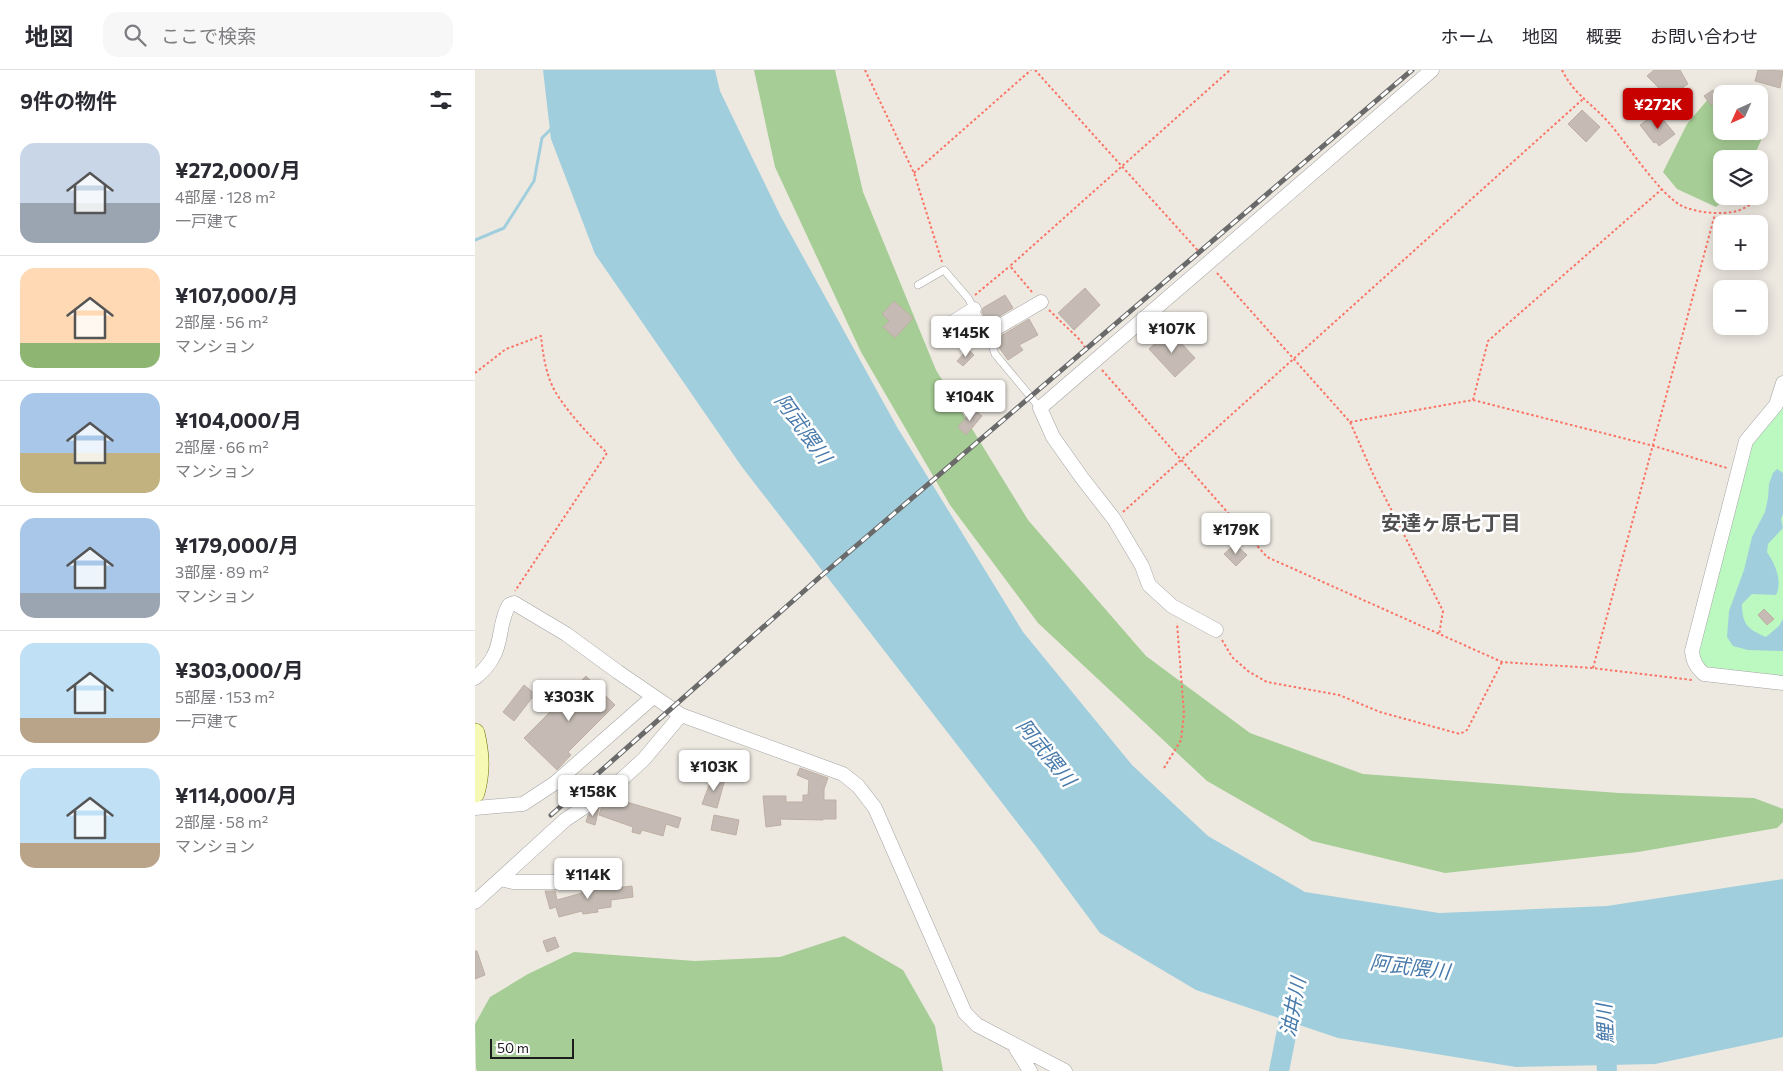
<!DOCTYPE html>
<html lang="ja">
<meta charset="utf-8">
<style>
:root{--surface:#fff;--page:#f7f7f7;--text:#2b2b33;--muted:#7c7c81;--line:#e1e1e2;--accent:#c70000}
body{margin:0;font-family:Commissioner,"Noto Sans JP",sans-serif;background:var(--page);color:var(--text);height:100vh;display:flex;flex-direction:column;font-size:19px;white-space:nowrap}
*{box-sizing:border-box;margin:0}
p{font-size:16px;color:var(--muted)}
.icon{flex:none;width:28px;height:28px;fill:none;stroke:currentColor;stroke-width:2;stroke-linecap:round;stroke-linejoin:round}
.map{position:relative;flex:1;overflow:hidden}
.panel{display:flex;flex-direction:column;background:var(--surface);width:475px}
.panel>*{flex:none}
.needle{width:32px;rotate:225deg}
.controls{position:absolute;left:1238px;top:15px;display:grid;gap:10px}
.controls a{display:grid;place-items:center;width:55px;height:55px;border-radius:10px;background:var(--surface);box-shadow:0 2px 12px #0003;font-size:25px}
.scale{position:absolute;left:15px;bottom:12px;width:84px;box-sizing:border-box;padding-left:5px;border:2px solid #1c1c1c;border-top:0;font-size:14px;line-height:18px;white-space:nowrap;color:#1c1c1c;-webkit-text-stroke:4px #fff;paint-order:stroke}
.price{position:absolute;translate:-50% -42px;padding:0 11px;border-radius:5px;background:#fff;color:#222;font-size:16px;line-height:32px;filter:drop-shadow(0 1px 2px #0008)}
.price::after{content:'';position:absolute;left:50%;top:30px;width:15px;height:11px;margin-left:-8px;background:inherit;clip-path:polygon(0 0,100% 0,50% 100%)}
.price.on{background:var(--accent);color:#fff}
ul{padding:0;list-style:none}
li{display:flex;align-items:center;gap:15px;height:125px;padding:0 20px}
li+li{border-top:1px solid var(--line)}
li span{display:grid;place-items:center;flex:none;width:140px;height:100px;border-radius:15px;color:#555}
li>.icon{margin-inline-start:auto}
span .icon{width:60px;height:60px;fill:#fffc;stroke-width:1}
li b{font-size:21px}
h2{display:flex;justify-content:space-between;align-items:center;height:60px;padding:0 20px;font-size:21px}
header{display:flex;align-items:center;gap:30px;box-sizing:border-box;height:70px;padding:0 25px;background:var(--surface);border-bottom:1px solid var(--line)}
header strong{font-size:24px}
nav{display:flex;gap:28px;margin-inline-start:auto;font-size:18px}
.search{width:350px;height:45px;background:var(--page);display:flex;align-items:center;gap:12px;box-sizing:border-box;padding:0 18px;border-radius:15px;color:var(--muted);font-size:19px}
main{display:flex;flex:1;min-height:0}
.map>svg:first-child{display:block}
</style>
<header>
<strong>地図</strong>
<div class="search"><svg class="icon" aria-label="search" viewBox="0 0 24 24"><circle cx="10" cy="10" r="6"/><path d="M15 15l6 6"/></svg>ここで検索</div>
<nav><a>ホーム</a><a>地図</a><a>概要</a><a>お問い合わせ</a></nav>
</header>
<main>
<section class="panel">
<h2>9件の物件<svg class="icon" aria-label="filters" viewBox="0 0 24 24"><path d="M4 7h16M4 17h16"/><circle cx="9" cy="7" r="2"/><circle cx="15" cy="17" r="2"/></svg></h2>
<ul>
<li><span style="background:linear-gradient(#c9d6e8 60%,#9aa5b1 0)"><svg class="icon" aria-label="home" viewBox="0 0 24 24"><path d="M3 11l9-7 9 7M6 9v11h12V9"/></svg></span><div><b>¥272,000/月</b><p>4部屋 · 128 m²</p><p>一戸建て</p></div></li>
<li><span style="background:linear-gradient(#ffd9b3 75%,#8fb573 0)"><svg class="icon" aria-label="home" viewBox="0 0 24 24"><path d="M3 11l9-7 9 7M6 9v11h12V9"/></svg></span><div><b>¥107,000/月</b><p>2部屋 · 56 m²</p><p>マンション</p></div></li>
<li><span style="background:linear-gradient(#a9c7e8 60%,#c2b280 0)"><svg class="icon" aria-label="home" viewBox="0 0 24 24"><path d="M3 11l9-7 9 7M6 9v11h12V9"/></svg></span><div><b>¥104,000/月</b><p>2部屋 · 66 m²</p><p>マンション</p></div></li>
<li><span style="background:linear-gradient(#a9c7e8 75%,#9aa5b1 0)"><svg class="icon" aria-label="home" viewBox="0 0 24 24"><path d="M3 11l9-7 9 7M6 9v11h12V9"/></svg></span><div><b>¥179,000/月</b><p>3部屋 · 89 m²</p><p>マンション</p></div></li>
<li><span style="background:linear-gradient(#bfe0f5 75%,#b9a48a 0)"><svg class="icon" aria-label="home" viewBox="0 0 24 24"><path d="M3 11l9-7 9 7M6 9v11h12V9"/></svg></span><div><b>¥303,000/月</b><p>5部屋 · 153 m²</p><p>一戸建て</p></div></li>
<li><span style="background:linear-gradient(#bfe0f5 75%,#b9a48a 0)"><svg class="icon" aria-label="home" viewBox="0 0 24 24"><path d="M3 11l9-7 9 7M6 9v11h12V9"/></svg></span><div><b>¥114,000/月</b><p>2部屋 · 58 m²</p><p>マンション</p></div></li>
</ul>
</section>
<div class="map">
<svg width="1308" height="1001" viewBox="0 0 1308 1001">
<rect width="100%" height="100%" fill="#ede9e1"/>
<path fill="#a6cd95" d="M279,0H360L388,122L461,300L553,450L671,586L775,663L888,704L1144,723L1279,728L1308,739V752L1302,758L1163,782L970,803L837,771L732,711L563,553L475,435L386,282L300,97Z
M1240,21L1246,24V61H1284V54L1290,61L1278,89H1246V126H1254L1241,137L1202,119L1188,102L1212,54Z
M369,866L428,900L460,956L468,1001H2L1,998L0,954L15,927L53,904L99,882L220,891L305,887Z"/>
<path fill="#bcf9c1" d="M1308,328V609L1234,601L1222,585L1274,376Z"/>
<path fill="#a0cedc" d="M68,0H240L245,21L305,145L422,357L548,562L657,695L733,766L830,822L964,843L1132,836L1308,809V967L1180,994L1041,997L863,968L721,920L625,863L562,778L267,397L120,184L76,69Z
M1302,399L1308,403V444L1306,449L1308,458L1293,474L1292,482C1300,494 1308,511 1301,525L1277,524L1267,534C1267,555 1273,559 1291,567L1304,556L1308,549V581L1273,580L1258,576L1252,567L1254,541L1269,500L1277,467L1290,442L1293,428L1294,414L1298,403Z"/>
<g fill="none" stroke-linecap="round" stroke-linejoin="round">
<path stroke="#a0cedc" stroke-width="3" d="M0,170L29,158L59,111L67,68L77,58"/>
<path stroke="#a0cedc" stroke-width="20" d="M1130,968L1132,1001
M804,1001L819,925"/>
</g>
<path fill="#c5bbb4" stroke="#bfafa3" d="M1179,0H1205L1213,14L1208,17L1213,24L1192,37L1182,21L1185,19L1172,6Z
M1283,0L1308,1L1305,18L1280,11Z
M1238,20L1245,28L1236,35L1229,26Z
M1107,40L1125,57L1111,72L1093,54Z
M1176,47L1180,51L1186,47L1200,64L1184,76L1181,72L1179,73L1165,55Z
M610,218L625,235L599,260L583,243Z
M530,225L538,238L513,253L507,242L508,238Z
M419,231L438,248L420,268L408,257L414,251L407,244Z
M499,249L502,255L490,265L485,258Z
M554,249L563,265L544,275L548,280L533,290L523,276L521,269Z
M694,260L720,288L700,307L674,279Z
M493,279L499,285L488,296L482,291Z
M498,339L507,346L491,365L483,357Z
M760,474L772,485L761,496L749,484Z
M1289,539L1299,549L1292,555L1283,545Z
M111,606L140,635L93,682L96,685L82,700L49,668Z
M49,615L60,624L39,651L28,642Z
M325,698L353,708L349,719V730H361V749H348V750L305,749L306,755L291,757L288,726H311V732H328V725H333L334,710L322,705Z
M238,705L250,709L242,738L227,734Z
M138,728L206,748L203,758L191,754L188,766L167,760L165,764L157,762L158,757L124,745L127,736Z
M124,738L120,755L111,752L113,745Z
M239,745L264,750L261,765L236,760Z
M157,816L158,827L136,830V837L122,839L123,842L108,844L107,841L84,847L81,837L75,839L70,821H80L82,830L107,823V821L140,817V818Z
M80,867L84,877L72,882L68,871Z
M0,881H2L10,905L0,909Z"/>
<g fill="none" stroke-linecap="round" stroke-linejoin="round">
<defs>
<path id="lane" d="M443,215L469,200L493,228L513,263L520,284L565,338"/>
<path id="street" d="M464,261L499,239
M513,263L566,232
M1308,313L1301,335L1271,371L1217,581C1218,591 1221,597 1229,604L1308,613
M741,560L697,536L674,515L667,496L639,449L607,408L578,367L565,338L957,0
M0,608C7,602 14,595 18,587C27,573 24,551 34,535L39,533L91,564L143,602L206,645L368,704L383,716L400,738L490,943L502,955L590,1001
M0,738L48,734L80,713L178,627
M26,809L38,812H93
M0,832L90,750L135,720L169,689L206,645
M539,975L555,1001"/>
<path id="secondary" d="M0,663C5,685 6,700 0,723"/>
</defs>
<use href="#lane" stroke="#a3a3a3" stroke-width="8"/>
<use href="#street" stroke="#a3a3a3" stroke-width="15"/>
<use href="#secondary" stroke="#667104" stroke-width="20"/>
<path stroke="#fa7465" stroke-width="2" stroke-dasharray="2.5 2.5" stroke-linecap="butt" d="M390,0L439,103L467,192
M560,0L726,184
M1087,0C1100,26 1118,34 1135,54C1153,75 1186,127 1209,137C1225,143 1246,145 1262,141C1269,139 1276,134 1283,130
M439,103L556,0
M742,203L875,352L898,404L968,541L964,565
M557,222L535,196L755,0
M500,225L535,196
M574,240L605,270L612,280
M627,300L792,487L1027,592L1117,598L1217,610
M0,303L31,279L66,266C68,285 71,306 81,323C95,345 114,365 132,383L40,521
M998,330L1013,271L1187,119
M875,352L998,330L1179,376L1252,398
M648,442L1108,29
M747,570L757,587L773,601L792,612L864,625L905,642L985,664L992,660L1027,592
M1118,598L1240,144
M689,698L706,670L709,644L702,553"/>
<use href="#lane" stroke="#fff" stroke-width="7"/>
<use href="#street" stroke="#fff" stroke-width="14"/>
<use href="#secondary" stroke="#f6f9b3" stroke-width="19"/>
<defs>
<path id="rail" d="M76,745L346,506L937,0"/>
</defs>
<use href="#rail" stroke="#6a6a6a" stroke-width="5"/>
<use href="#rail" stroke="#fff" stroke-width="3" stroke-dasharray="9" stroke-linecap="butt"/>
</g>
<g text-anchor="middle" dominant-baseline="central" stroke-width="5" stroke-linejoin="round" paint-order="stroke">
<g font-size="20" font-style="italic" fill="#487aab" stroke="#fff">
<text transform="translate(329 358) rotate(54)">阿武隈川</text>
<text transform="translate(572 682) rotate(51)">阿武隈川</text>
<text transform="translate(935 896) rotate(7)">阿武隈川</text>
<text transform="translate(817 937) rotate(-79)">油井川</text>
<text transform="translate(1129 954) rotate(-93)">鯉川</text>
</g>
<g font-size="20" font-weight="bold" fill="#4f4f4f" stroke="#fff">
<text x="976" y="452">安達ヶ原七丁目</text>
</g>
</g>
</svg>
<div class="controls">
<a><svg class="needle" viewBox="-14 -14 28 28"><path d="M0-13l5 13h-10z" fill="#e53935"/><path d="M0 13l5-13h-10z" fill="#7c7c81"/></svg></a>
<a><svg class="icon" aria-label="layers" viewBox="0 0 24 24"><path d="M12 4l9 5-9 5-9-5zM3 14l9 5 9-5"/></svg></a>
<a>+</a>
<a>−</a>
</div>
<div class="scale">50 m</div>
<b class="price on" style="left:1183px;top:60px">¥272K</b>
<b class="price" style="left:697px;top:284px">¥107K</b>
<b class="price" style="left:491px;top:288px">¥145K</b>
<b class="price" style="left:495px;top:352px">¥104K</b>
<b class="price" style="left:761px;top:485px">¥179K</b>
<b class="price" style="left:94px;top:652px">¥303K</b>
<b class="price" style="left:239px;top:722px">¥103K</b>
<b class="price" style="left:118px;top:747px">¥158K</b>
<b class="price" style="left:113px;top:830px">¥114K</b>
</div>
</main>
